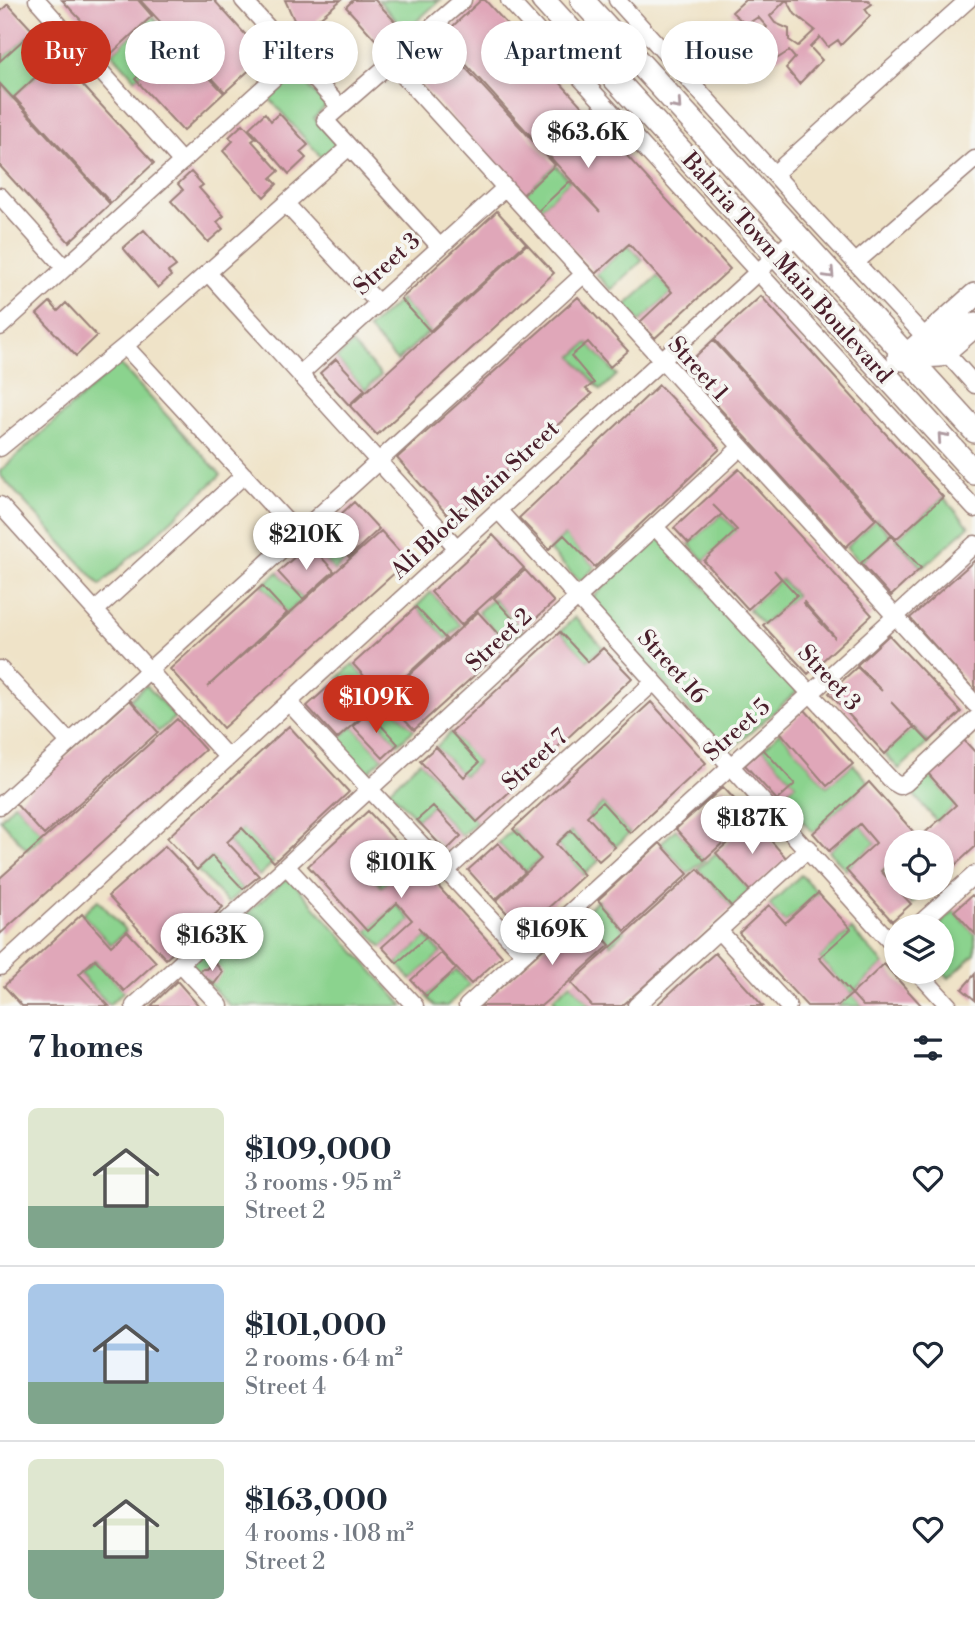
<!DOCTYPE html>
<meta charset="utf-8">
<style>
:root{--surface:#fff;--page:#f6f6f7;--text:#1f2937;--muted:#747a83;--line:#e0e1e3;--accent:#c8321e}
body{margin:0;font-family:"Libre Bodoni",serif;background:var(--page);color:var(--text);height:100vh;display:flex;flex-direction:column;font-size:26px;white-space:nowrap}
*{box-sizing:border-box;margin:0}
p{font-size:23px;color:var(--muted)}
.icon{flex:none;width:38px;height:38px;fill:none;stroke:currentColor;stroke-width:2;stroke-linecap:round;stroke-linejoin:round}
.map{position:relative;height:1006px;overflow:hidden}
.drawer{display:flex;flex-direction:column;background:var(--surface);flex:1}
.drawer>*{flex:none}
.guide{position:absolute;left:21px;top:21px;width:934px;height:63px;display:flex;gap:14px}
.fabs{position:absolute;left:884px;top:830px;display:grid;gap:14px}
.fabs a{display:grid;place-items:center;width:70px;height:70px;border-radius:50%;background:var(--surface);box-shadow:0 4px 10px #0003;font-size:35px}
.price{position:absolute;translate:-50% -60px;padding:0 16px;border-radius:24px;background:#fff;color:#222;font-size:23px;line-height:46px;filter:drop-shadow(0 2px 4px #0008)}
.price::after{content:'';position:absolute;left:50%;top:42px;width:21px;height:16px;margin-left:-10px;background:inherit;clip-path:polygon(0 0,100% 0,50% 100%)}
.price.active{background:var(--accent);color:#fff}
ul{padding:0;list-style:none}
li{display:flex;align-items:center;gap:21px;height:175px;padding:0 28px}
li+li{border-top:2px solid var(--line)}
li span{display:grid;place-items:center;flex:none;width:196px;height:140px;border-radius:10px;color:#555}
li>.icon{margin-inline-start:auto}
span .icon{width:84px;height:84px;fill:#fffc;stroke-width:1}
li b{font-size:30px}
h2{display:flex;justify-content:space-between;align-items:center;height:84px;padding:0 28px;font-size:30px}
.chip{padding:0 24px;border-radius:32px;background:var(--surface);box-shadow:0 4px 10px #0003;font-size:24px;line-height:63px}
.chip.active{background:var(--accent);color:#fff}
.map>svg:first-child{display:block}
</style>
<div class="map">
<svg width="975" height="1006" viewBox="0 0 975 1006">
<rect width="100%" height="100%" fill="#f6f6f2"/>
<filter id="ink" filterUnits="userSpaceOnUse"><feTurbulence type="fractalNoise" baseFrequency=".0143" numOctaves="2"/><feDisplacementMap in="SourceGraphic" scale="14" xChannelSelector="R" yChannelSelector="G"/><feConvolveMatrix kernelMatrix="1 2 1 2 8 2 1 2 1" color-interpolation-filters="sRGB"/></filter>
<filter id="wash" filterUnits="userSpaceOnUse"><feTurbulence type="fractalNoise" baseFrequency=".00686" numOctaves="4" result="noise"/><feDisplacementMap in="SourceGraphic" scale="28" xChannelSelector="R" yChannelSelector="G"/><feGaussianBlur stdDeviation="1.57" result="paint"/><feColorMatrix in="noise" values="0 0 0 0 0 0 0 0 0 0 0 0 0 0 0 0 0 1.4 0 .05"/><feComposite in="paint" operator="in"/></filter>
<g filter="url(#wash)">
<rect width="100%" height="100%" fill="#efe3c8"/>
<path fill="#8bd38e" stroke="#6a795c" stroke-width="2" d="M378,0H440L406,31Z
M152,16L176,42L135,79L112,53Z
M33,31L57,57L14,97L0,82V61Z
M296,72L326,106L314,118L337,144L322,158L268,97Z
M555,165L570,181L538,211L523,195Z
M628,245L643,260L611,290L596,274Z
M658,276L672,292L640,322L625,306Z
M401,299L430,331L397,361L368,329Z
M588,342L617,375L601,390L572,357Z
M352,344L381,375L365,390L336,359Z
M119,363L221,475L100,585L0,475V471Z
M943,497L969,526L923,568L896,539Z
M722,514L737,531L704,561L689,544Z
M876,519L891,536L861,563L846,547Z
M324,530L349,557L334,571L309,544Z
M565,535L595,567L580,582L549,550Z
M658,537L800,689L727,753L590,600Z
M278,572L303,599L287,613L262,586Z
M781,579L796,596L763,625L748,609Z
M431,592L461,625L446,639L416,607Z
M494,598L523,630L508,645L478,612Z
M575,617L603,647L587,661L560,632Z
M353,664L383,697L368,711L338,678Z
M146,685L175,717L158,732L130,700Z
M384,698L414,730L398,744L369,712Z
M353,726L383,758L367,773L337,740Z
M914,727L928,743L899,769L885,754Z
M451,732L479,762L463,776L436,747Z
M780,732L827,786L853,764L869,782L813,833L781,797L795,784L763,749Z
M420,761L477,822L461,836L433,805L417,819L389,790Z
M926,771L956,805L937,822L908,788Z
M15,803L44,835L27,850L0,819Z
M603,803L630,833L615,847L587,817Z
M860,824L876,843L846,870L829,851Z
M243,828L274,862L259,876L228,842Z
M513,829L541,858L525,872L498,843Z
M676,829L704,860L688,874L661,843Z
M572,831L599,861L584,875L557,845Z
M398,843L413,859L382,887L367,871Z
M716,853L750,891L732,907L698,869Z
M212,856L243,889L228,903L197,870Z
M896,858V887L929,888L911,904L881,871Z
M801,875L818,893L785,923L769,905Z
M288,877L404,1006H230L190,964Z
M98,900L126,931L111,945L82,914Z
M598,900L625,931L610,945L582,914Z
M396,904L411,920L382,947L367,931Z
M954,911L975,934V954L949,978L942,970V926H938Z
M851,929L884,964L852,993L863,1006H838L851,993L819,958Z
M426,937L441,953L411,980L397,963Z
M96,960L124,991L109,1005L80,974Z
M456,969L470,985L447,1006H435L426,996Z
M571,983L592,1006H559L553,999Z"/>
<g id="blocks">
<path fill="#e0a7b9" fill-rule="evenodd" d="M62,0H138L152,16L112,53Z
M140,0H214L265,56L225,92Z
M285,0H341L316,21L321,27L303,43L292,30L295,22Z
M353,0H375L402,29L382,47L346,7Z
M481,0H485L730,269L655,338L640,322L672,292L629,244L596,274L552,227L538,211L570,181L600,212L441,37Z
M745,0H786L770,16L775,23L789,29V40L798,46L815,30L795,14L787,0H868L872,4L865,9L870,16L841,45L838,40L828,47L820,37L810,47L822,60L799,84L786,68L795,58L789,51L772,62L765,61L756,53L754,44L767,27L758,17L746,25L732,12Z
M8,4L33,31L0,61V12Z
M438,38L555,165L523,195L406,68Z
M176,42L224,93L183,131L135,79Z
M57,57L154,163L111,203L14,97Z
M0,84L110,204L69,242L0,166Z
M265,113L271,121L279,113L308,145L300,152L306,158L289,174L249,128Z
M243,124L256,138L252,141L279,171L271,178L277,184L264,197L223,151L233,141L229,137Z
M191,172L203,185L199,188L224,216L217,222L223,229L208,242L171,201L183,190L178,184Z
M497,211L526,243L430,331L401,299Z
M144,230L176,266L168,272L171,276L158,288L123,248Z
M527,244L554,273L377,435L350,406Z
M761,296L943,497L896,539L714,339Z
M578,297L628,351L610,367L588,342L571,356L594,383L586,389L592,394L452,520L397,458Z
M50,302L58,311L66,303L97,336L76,356L37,314Z
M713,340L876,519L846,547L683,368Z
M336,359L365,390L349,405L320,373Z
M659,385L720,449L595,567L564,535L549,549L519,518Z
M739,469L872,615L808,674L763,625L797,595L782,579L774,570L781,579L748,609L704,561L737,530L722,514L713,505L722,514L689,544L674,528ZM804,602L834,636V637L803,603Z
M354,502L379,529L349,557L324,530Z
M381,531L408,561L223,728L170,669L262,586L287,613L207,687Z
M493,535L524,568L461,625L431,592Z
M891,536L921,568L891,596L861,563Z
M309,544L334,571L303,599L278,572Z
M975,560V691L910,618Z
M525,570L554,602L523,630L494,598Z
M416,607L446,639L383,697L353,664Z
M478,612L508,645L414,730L384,698Z
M560,632L588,662L603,648L632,678L477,822L420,761L436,747L464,777L479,763L451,732Z
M889,635L961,712L929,742L891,702L914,727L885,754L829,693L857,667L882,691L857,665Z
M338,678L368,711L337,739L307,706Z
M130,700L158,732L44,835L15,803Z
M651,702L706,763L630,833L602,802L587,816L615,847L599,861L571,830L556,844L584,875L523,931L496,901L541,859L513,829Z
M805,710L853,764L827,786L780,732Z
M369,712L398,744L383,758L353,726Z
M177,719L205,750L0,934V878Z
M289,726L349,792L274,862L242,828L227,842L259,876L243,889L212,856L197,870L167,838Z
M963,739L975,752V847L942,877V842H896V858L881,871L911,904L892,921L846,870L876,843L860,824L829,851L813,833L869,782L919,838L956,805L926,771Z
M763,749L795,784L777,800L745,765Z
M723,787L751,817L704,860L676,829Z
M433,806L461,836L446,851L417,820Z
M368,811L398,843L366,872L381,888L413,859L502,956L471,984L418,927L426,937L397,963L382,947L412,920L397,903L367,931L308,866Z
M753,820L787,859L750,891L716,853Z
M498,843L525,872L495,900L468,870Z
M660,843L688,874L625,931L598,900Z
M165,846L223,907L166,959L108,896Z
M698,869L732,907L622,1006H592L571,983Z
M818,893L851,929L819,958L852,994L838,1006H807L739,933L769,905L785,923Z
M972,895L975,898V934L954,911Z
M82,914L111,946L127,931L156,962L124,991L95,959L79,974L109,1006H22L4,986Z
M582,914L610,945L563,987L541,1006H480Z
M441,953L456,969L426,996L411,980Z
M715,953L763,1006H656L681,983Z
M214,962L223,972L214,984L200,974L201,969H206Z
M884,964L900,982L922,1006H863L852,994Z
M975,974V1000L962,989Z
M177,981L199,1006H151L155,1002Z"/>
</g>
</g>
<g filter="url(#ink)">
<use href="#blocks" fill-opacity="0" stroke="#9c817a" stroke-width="2"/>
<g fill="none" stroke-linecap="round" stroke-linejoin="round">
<defs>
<path id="street" d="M37,0L182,162
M243,0L339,106
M509,0L975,509
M617,0L811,215L927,339
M391,62L975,704
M774,174L968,0
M0,196L65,268
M286,204L378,303
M440,247L325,120L463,0
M855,263L975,159
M208,273L457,548
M0,327L296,58
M125,346L298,534
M950,357L975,385
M300,374L505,188
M0,448L125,346L348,148
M0,505L228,758
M498,510L896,948
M655,527L893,782L900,786L906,783L975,719
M96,610L244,475
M0,669L69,742
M288,702L524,954
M0,806L583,275
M287,867L415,1006
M446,871L654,682
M917,926L975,874
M719,931L788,1006
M181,964L220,1006
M0,967L796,237
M917,971L949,1006
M134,1006L740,448
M467,1006L975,544
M636,1006L809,848"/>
<path id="secondary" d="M543,0L975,473
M582,0L975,431
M899,357L940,355L975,325
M903,359L975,295"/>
</defs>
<use href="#street" stroke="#9c817a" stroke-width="19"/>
<use href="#secondary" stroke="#9c817a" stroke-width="26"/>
<use href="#street" stroke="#fff" stroke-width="16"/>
<use href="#secondary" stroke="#fff" stroke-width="23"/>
</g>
<defs><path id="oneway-chevron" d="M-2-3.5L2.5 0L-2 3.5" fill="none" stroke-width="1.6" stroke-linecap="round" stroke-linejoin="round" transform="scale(1.75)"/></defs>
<g stroke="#ae9aa0">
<use href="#oneway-chevron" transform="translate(677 105) rotate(48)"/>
<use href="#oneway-chevron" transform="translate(830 274) rotate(47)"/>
<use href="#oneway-chevron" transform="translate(942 437) rotate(-132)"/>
</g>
</g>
<g text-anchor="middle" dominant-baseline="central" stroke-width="7" stroke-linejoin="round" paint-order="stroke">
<g font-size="23" fill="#4a1f2b" stroke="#f6f6f2">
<text transform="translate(387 264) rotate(-42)">Street 3</text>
<text transform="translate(787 268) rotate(48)">Bahria Town Main Boulevard</text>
<text transform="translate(698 369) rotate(48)">Street 1</text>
<text transform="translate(475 500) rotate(-43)">Ali Block Main Street</text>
<text transform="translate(499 640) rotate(-43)">Street 2</text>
<text transform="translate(672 667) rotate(48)">Street 16</text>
<text transform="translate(829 678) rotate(47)">Street 3</text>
<text transform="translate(737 730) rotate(-42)">Street 5</text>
<text transform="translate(535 760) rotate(-42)">Street 7</text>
</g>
</g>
</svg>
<div class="fabs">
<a><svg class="icon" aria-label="locate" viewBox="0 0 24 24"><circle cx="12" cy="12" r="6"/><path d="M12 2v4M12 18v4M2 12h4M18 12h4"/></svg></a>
<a><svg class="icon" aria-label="layers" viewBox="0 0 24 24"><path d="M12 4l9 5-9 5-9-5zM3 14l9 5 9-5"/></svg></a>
</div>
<b class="price" style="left:588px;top:170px">$63.6K</b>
<b class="price" style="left:306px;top:572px">$210K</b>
<b class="price active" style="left:376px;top:735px">$109K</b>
<b class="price" style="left:752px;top:856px">$187K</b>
<b class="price" style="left:401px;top:900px">$101K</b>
<b class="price" style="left:552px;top:967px">$169K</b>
<b class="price" style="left:212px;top:973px">$163K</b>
<div class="guide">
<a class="chip active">Buy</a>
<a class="chip">Rent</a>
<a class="chip">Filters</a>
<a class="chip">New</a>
<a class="chip">Apartment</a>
<a class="chip">House</a>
</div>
</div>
<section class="drawer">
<h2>7 homes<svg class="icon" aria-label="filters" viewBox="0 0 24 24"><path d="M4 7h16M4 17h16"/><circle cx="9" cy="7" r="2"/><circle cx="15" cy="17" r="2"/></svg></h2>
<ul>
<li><span style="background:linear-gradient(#dfe7d0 70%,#7fa58c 0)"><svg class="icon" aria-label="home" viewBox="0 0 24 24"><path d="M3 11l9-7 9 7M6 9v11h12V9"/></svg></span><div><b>$109,000</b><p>3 rooms · 95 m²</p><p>Street 2</p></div><svg class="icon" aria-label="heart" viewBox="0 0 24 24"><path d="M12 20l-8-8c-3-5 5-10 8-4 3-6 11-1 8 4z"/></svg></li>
<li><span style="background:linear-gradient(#a9c7e8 70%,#7fa58c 0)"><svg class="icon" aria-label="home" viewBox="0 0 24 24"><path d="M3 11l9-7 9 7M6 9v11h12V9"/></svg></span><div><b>$101,000</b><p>2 rooms · 64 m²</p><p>Street 4</p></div><svg class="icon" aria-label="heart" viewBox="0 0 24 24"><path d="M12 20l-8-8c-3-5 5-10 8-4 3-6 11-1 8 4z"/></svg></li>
<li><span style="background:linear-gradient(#dfe7d0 65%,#7fa58c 0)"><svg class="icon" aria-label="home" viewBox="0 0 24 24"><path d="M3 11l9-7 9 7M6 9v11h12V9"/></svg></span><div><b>$163,000</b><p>4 rooms · 108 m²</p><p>Street 2</p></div><svg class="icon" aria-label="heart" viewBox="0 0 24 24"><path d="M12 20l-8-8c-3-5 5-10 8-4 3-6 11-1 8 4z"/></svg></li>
</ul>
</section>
